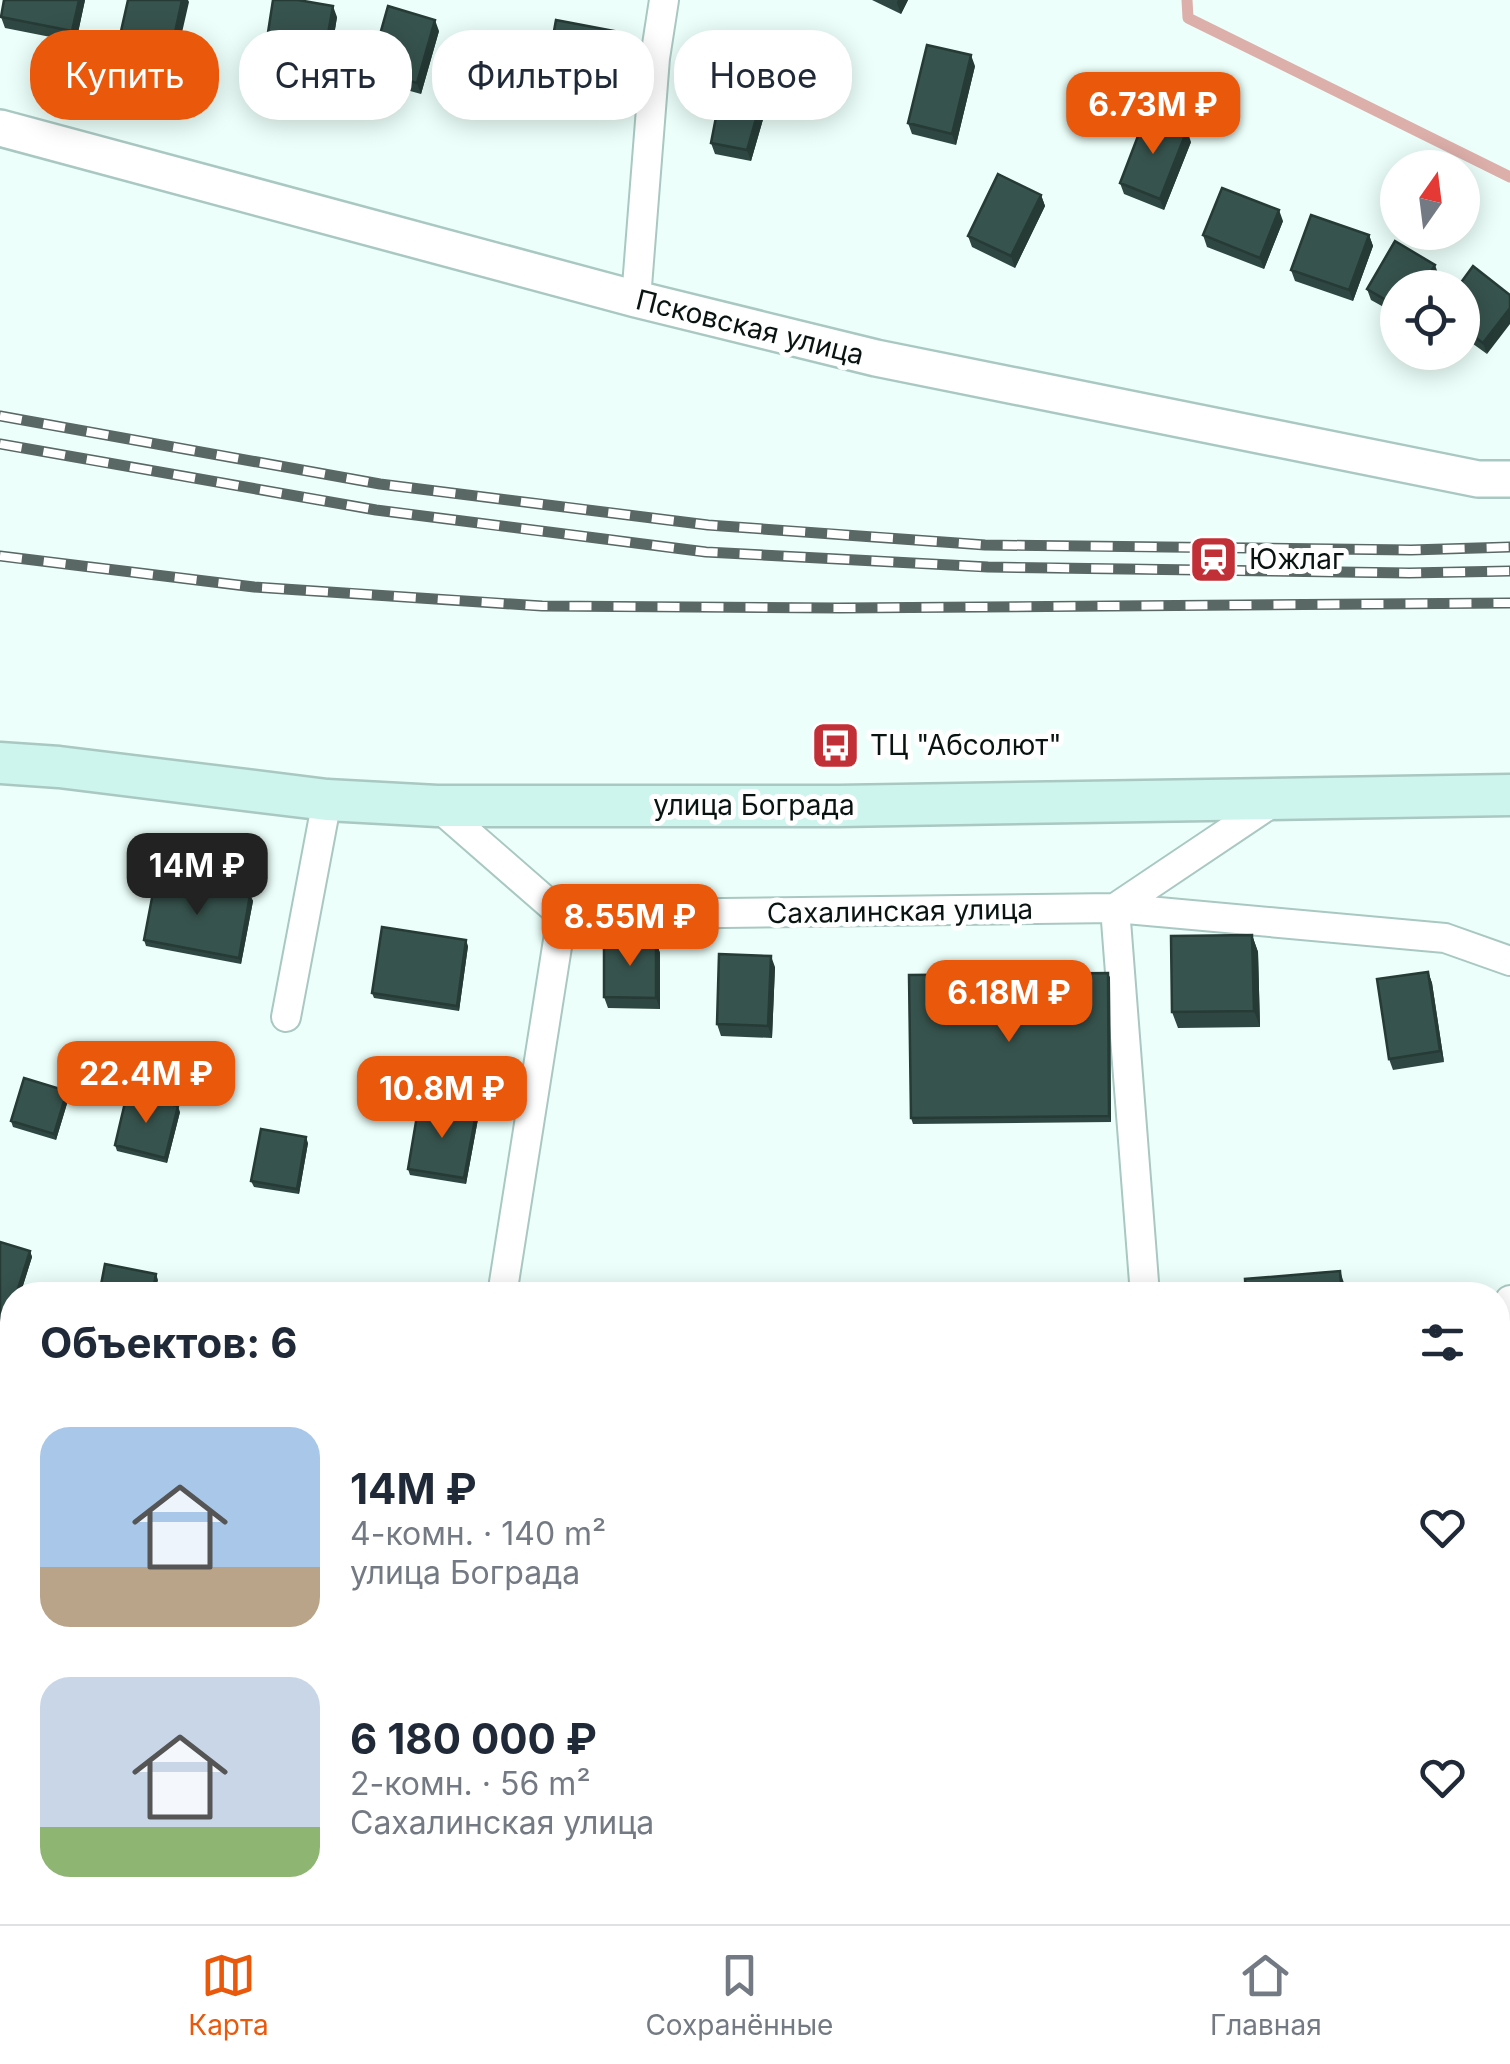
<!DOCTYPE html>
<html lang="ru">
<meta charset="utf-8">
<style>
:root{--surface:#fff;--page:#f2f2f3;--text:#1f2937;--muted:#747a83;--line:#e0e1e3;--accent:#ea580c}
body{margin:0;font-family:Inter,sans-serif;background:var(--page);color:var(--text);height:100vh;display:flex;flex-direction:column;font-size:38px;white-space:nowrap}
*{box-sizing:border-box;margin:0}
p{font-size:32px;color:var(--muted)}
.icon{flex:none;width:55px;height:55px;fill:none;stroke:currentColor;stroke-width:2;stroke-linecap:round;stroke-linejoin:round}
.map{position:relative;flex:1;overflow:hidden}
.details{position:absolute;left:0px;top:1282px;width:1510px;height:642px;display:flex;flex-direction:column;background:var(--surface);border-radius:40px 40px 0 0;box-shadow:0 5px 25px #0003}
.details>*{flex:none}
.hud{position:absolute;left:30px;top:30px;width:1000px;height:90px;display:flex;gap:20px}
.needle{width:65px;rotate:14deg}
.fabs{position:absolute;left:1380px;top:150px;display:grid;gap:20px}
.fabs a{display:grid;place-items:center;width:100px;height:100px;border-radius:50%;background:var(--surface);box-shadow:0 5px 25px #0003;font-size:50px}
.price{position:absolute;translate:-50% -85px;padding:0 22px;border-radius:20px;background:var(--accent);color:#fff;font-size:32px;line-height:65px;filter:drop-shadow(0 2px 5px #0008)}
.price::after{content:'';position:absolute;left:50%;top:60px;width:30px;height:22px;margin-left:-15px;background:inherit;clip-path:polygon(0 0,100% 0,50% 100%)}
.price.selected{background:#222;color:#fff}
ul{padding:0;list-style:none}
li{display:flex;align-items:center;gap:30px;height:250px;padding:0 40px}
li span{display:grid;place-items:center;flex:none;width:280px;height:200px;border-radius:30px;color:#555}
li>.icon{margin-inline-start:auto}
span .icon{width:120px;height:120px;fill:#fffc;stroke-width:1}
li b{font-size:42px}
h2{display:flex;justify-content:space-between;align-items:center;height:120px;padding:0 40px;font-size:42px}
.tag{padding:0 35px;border-radius:40px;background:var(--surface);box-shadow:0 5px 25px #0003;font-size:35px;line-height:90px}
.tag.selected{background:var(--accent);color:#fff}
.tab-bar{display:flex;justify-content:space-around;align-items:center;height:140px;border-top:2px solid var(--line);background:var(--surface);font-size:28px;color:var(--muted)}
.tab-bar a{display:grid;justify-items:center;gap:5px}
.tab-bar .selected{color:var(--accent)}
.map>svg:first-child{display:block}
</style>
<div class="map">
<svg width="1510" height="1924" viewBox="0 0 1510 1924">
<rect width="100%" height="100%" fill="#ecfffa"/>
<path fill="#cff9ef" d="M652,1913H1160L1159,1924H758Z"/>
<g fill="none" stroke-linecap="round" stroke-linejoin="round">
<path stroke="#ddafab" stroke-width="11" d="M1187,0L1188,18L1510,177"/>
<defs>
<path id="minor" d="M636,299L655,58L664,0
M1276,800L1115,908L1445,938L1510,961
M437,806L562,915
M286,1017L327,800
M502,1295L562,915L1115,908L1145,1295
M0,1344L12,1347
M1498,1370L1510,1300
M0,1845L12,1847
M562,1912L655,1924
M1483,1912V1924
M143,1924L146,1912"/>
<path id="tertiary" d="M0,128L636,299L876,358L1478,479H1510"/>
<path id="secondary" d="M0,763L59,767L327,800L437,806H839L1510,795"/>
</defs>
<use href="#minor" stroke="#a9c8c1" stroke-width="32"/>
<use href="#tertiary" stroke="#a9c8c1" stroke-width="40"/>
<use href="#secondary" stroke="#a9c8c1" stroke-width="45"/>
<use href="#minor" stroke="#fff" stroke-width="28"/>
<use href="#tertiary" stroke="#fff" stroke-width="35"/>
<use href="#secondary" stroke="#cdf4ed" stroke-width="40"/>
<defs>
<path id="rail" d="M0,416L380,484L708,525L985,545L1411,550L1510,547
M0,444L376,510L706,552L988,567L1409,573L1510,571
M0,556L254,587L542,606L839,608L1510,603"/>
</defs>
<use href="#rail" stroke="#5a6865" stroke-width="11"/>
<use href="#rail" stroke="#fff" stroke-width="8" stroke-dasharray="22" stroke-linecap="butt"/>
</g>
<path fill="#2f4742" d="M85,0L76,42L5,28L1,17Z
M128,0H188L175,63L123,51L119,40Z
M872,0H908L901,14Z
M337,17L328,73L269,63L265,52Z
M439,31L421,94L374,81L370,70Z
M618,42L609,97L551,87L546,75Z
M975,66L956,145L912,134L908,123Z
M764,91L768,102L751,161L715,154L711,143Z
M1191,142L1164,210L1124,194L1120,183Z
M1041,195L1045,206L1015,268L972,247L968,236Z
M1283,221L1264,269L1207,247L1203,235Z
M1369,235L1373,246L1353,301L1295,281L1291,270Z
M1473,266L1487,354L1462,336V288Z
M1439,276L1432,288H1398V315L1371,300L1367,289Z
M250,895L253,901L241,964L146,946L144,940Z
M1252,935L1258,952L1260,1027L1178,1028L1172,1012Z
M656,941L660,953V1009L608,1008L604,997Z
M468,946L459,1011L374,998L372,993Z
M775,967L772,1038L721,1036L717,1024Z
M1428,972L1432,983L1444,1062L1393,1070L1389,1059Z
M1108,973L1110,978L1111,1122L913,1124L911,1118Z
M67,1091L69,1097L56,1140L13,1127L11,1121Z
M180,1112L167,1163L117,1151L115,1145Z
M476,1114L478,1119L466,1184L410,1175L408,1169Z
M308,1143L299,1194L254,1187L251,1181Z
M0,1242L30,1251L32,1257L20,1295H12L10,1325L0,1322Z
M12,1497V1578H0V1498Z
M0,1648H12V1722H0Z"/>
<path fill="#263a36" d="M79,0H85L76,42L72,31Z
M182,0H188L189,2L175,63L171,51Z
M898,0H908L901,14L897,3Z
M333,6L337,17L328,73L323,62Z
M435,20L439,31L421,94L417,83Z
M614,31L618,42L609,97L604,85Z
M971,55L975,66L956,145L952,134Z
M764,91L768,102L751,161L747,150Z
M1187,130L1191,142L1164,210L1160,199Z
M1041,195L1045,206L1015,268L1011,256Z
M1279,210L1283,221L1264,269L1260,258Z
M1369,235L1373,246L1353,301L1349,290Z
M1435,265L1439,276L1432,288H1421Z
M1510,308V324L1487,354L1483,343Z
M250,895L253,901L241,964L239,958Z
M1252,935L1258,952L1260,1027L1254,1011Z
M466,940L468,946L459,1011L457,1006Z
M656,941L660,953V1009L656,998Z
M771,956L775,967L772,1038L768,1026Z
M1428,972L1432,983L1444,1062L1440,1051Z
M1108,973L1110,978L1111,1122L1109,1116Z
M67,1091L69,1097L56,1140L54,1134Z
M178,1106L180,1112L167,1163L165,1158Z
M476,1114L478,1119L466,1184L464,1178Z
M306,1137L308,1143L299,1194L297,1189Z
M30,1251L32,1257L20,1295H16Z
M1340,1271L1344,1283L1345,1295H1342Z
M156,1274L158,1280L155,1295H152Z
M12,1305V1317L10,1325L8,1319Z
M333,1912H337L340,1924H332Z
M1416,1912H1418L1420,1917V1924H1415Z"/>
<path fill="#37534d" stroke="#263a36" stroke-width="2.5" d="M4,0H79L72,31L1,17Z
M128,0H182L171,51L119,40Z
M273,0H298L333,6L323,62L265,52Z
M388,6L435,20L417,83L370,70Z
M556,20L614,31L604,85L546,75Z
M927,45L971,55L952,134L908,123Z
M722,86L764,91L747,150L711,143Z
M1146,115L1187,130L1160,199L1120,183Z
M998,174L1041,195L1011,256L968,236Z
M1222,188L1279,210L1260,258L1203,235Z
M1311,215L1369,235L1349,290L1291,270Z
M1395,241L1435,265L1421,288H1398V307L1367,289Z
M1473,266L1510,295V308L1483,343L1462,328V288H1457Z
M156,877L250,895L239,958L144,940Z
M382,927L466,940L457,1006L372,993Z
M1252,935L1254,1011L1172,1012L1171,936Z
M604,940L656,941V998L604,997Z
M719,954L771,956L768,1026L717,1024Z
M1428,972L1440,1051L1389,1059L1377,979Z
M1108,973L1109,1116L911,1118L909,975Z
M24,1078L67,1091L54,1134L11,1121Z
M127,1094L178,1106L165,1158L115,1145Z
M419,1104L476,1114L464,1178L408,1169Z
M261,1129L306,1137L297,1189L251,1181Z
M0,1242L30,1251L16,1295H12V1305L8,1319L0,1317Z
M105,1264L156,1274L152,1295H99Z
M1340,1271L1342,1295H1246L1245,1279Z
M224,1289L264,1295H223Z
M12,1497V1567H0V1498Z
M0,1648H12V1717H0Z
M171,1912H333L332,1924H169Z
M1372,1912H1416L1415,1924H1371Z"/>
<defs>
<symbol id="station-square" viewBox="-11 -11 22 22"><rect x="-9" y="-9" width="18" height="18" rx="4" fill="#c03036" stroke="#fff"/><path d="M-3-6H3Q5-6 5-4V2Q5 4 3 4L4.5 6H3L1.5 4h-3L-3 6H-4.5L-3 4Q-5 4-5 2V-4Q-5-6-3-6ZM-3.5-4v3h7v-3ZM-3.5 1v1.5H-2V1ZM2 1v1.5H3.5V1Z" fill="#fff"/></symbol>
<symbol id="bus-square" viewBox="-11 -11 22 22"><rect x="-9" y="-9" width="18" height="18" rx="4" fill="#c03036" stroke="#fff"/><path d="M-5-6H5V4H4V6H2V4H-2V6H-4V4H-5ZM-3.5-4V0h7V-4ZM-3.5 1.2v1.5H-2V1.2ZM2 1.2v1.5H3.5V1.2Z" fill="#fff"/></symbol>
</defs>
<g fill-rule="evenodd">
<use href="#station-square" x="1186" y="532" width="55" height="55"/>
<use href="#bus-square" x="808" y="718" width="55" height="55"/>
</g>
<g text-anchor="middle" dominant-baseline="central" stroke-width="10" stroke-linejoin="round" paint-order="stroke">
<g font-size="28" fill="#091412" stroke="#fff">
<text transform="translate(750 327) rotate(14)">Псковская улица</text>
<text x="754" y="805">улица Бограда</text>
<text transform="translate(900 911) rotate(-1)">Сахалинская улица</text>
</g>
<g font-size="28" fill="#091412" stroke="#fff" text-anchor="start">
<text x="1249" y="559">Южлаг</text>
<text x="870" y="745">ТЦ "Абсолют"</text>
</g>
</g>
</svg>
<div class="fabs">
<a><svg class="needle" viewBox="-14 -14 28 28"><path d="M0-13l5 13h-10z" fill="#e53935"/><path d="M0 13l5-13h-10z" fill="#747a83"/></svg></a>
<a><svg class="icon" aria-label="locate" viewBox="0 0 24 24"><circle cx="12" cy="12" r="6"/><path d="M12 2v4M12 18v4M2 12h4M18 12h4"/></svg></a>
</div>
<b class="price" style="left:1153px;top:157px">6.73M ₽</b>
<b class="price selected" style="left:197px;top:918px">14M ₽</b>
<b class="price" style="left:630px;top:969px">8.55M ₽</b>
<b class="price" style="left:1009px;top:1045px">6.18M ₽</b>
<b class="price" style="left:146px;top:1126px">22.4M ₽</b>
<b class="price" style="left:442px;top:1141px">10.8M ₽</b>
<div class="hud">
<a class="tag selected">Купить</a>
<a class="tag">Снять</a>
<a class="tag">Фильтры</a>
<a class="tag">Новое</a>
</div>
<section class="details">
<h2>Объектов: 6<svg class="icon" aria-label="filters" viewBox="0 0 24 24"><path d="M4 7h16M4 17h16"/><circle cx="9" cy="7" r="2"/><circle cx="15" cy="17" r="2"/></svg></h2>
<ul>
<li><span style="background:linear-gradient(#a9c7e8 70%,#b9a48a 0)"><svg class="icon" aria-label="home" viewBox="0 0 24 24"><path d="M3 11l9-7 9 7M6 9v11h12V9"/></svg></span><div><b>14M ₽</b><p>4-комн. · 140 m²</p><p>улица Бограда</p></div><svg class="icon" aria-label="heart" viewBox="0 0 24 24"><path d="M12 20l-8-8c-3-5 5-10 8-4 3-6 11-1 8 4z"/></svg></li>
<li><span style="background:linear-gradient(#c9d6e8 75%,#8fb573 0)"><svg class="icon" aria-label="home" viewBox="0 0 24 24"><path d="M3 11l9-7 9 7M6 9v11h12V9"/></svg></span><div><b>6 180 000 ₽</b><p>2-комн. · 56 m²</p><p>Сахалинская улица</p></div><svg class="icon" aria-label="heart" viewBox="0 0 24 24"><path d="M12 20l-8-8c-3-5 5-10 8-4 3-6 11-1 8 4z"/></svg></li>
</ul>
</section>
</div>
<nav class="tab-bar">
<a class="selected"><svg class="icon" aria-label="map" viewBox="0 0 24 24"><path d="M3 6l6-2 6 2 6-2v14l-6 2-6-2-6 2zM9 4v14M15 6v14"/></svg>Карта</a>
<a><svg class="icon" aria-label="saved" viewBox="0 0 24 24"><path d="M7 4h10v16l-5-4-5 4z"/></svg>Сохранённые</a>
<a><svg class="icon" aria-label="home" viewBox="0 0 24 24"><path d="M3 11l9-7 9 7M6 9v11h12V9"/></svg>Главная</a>
</nav>
